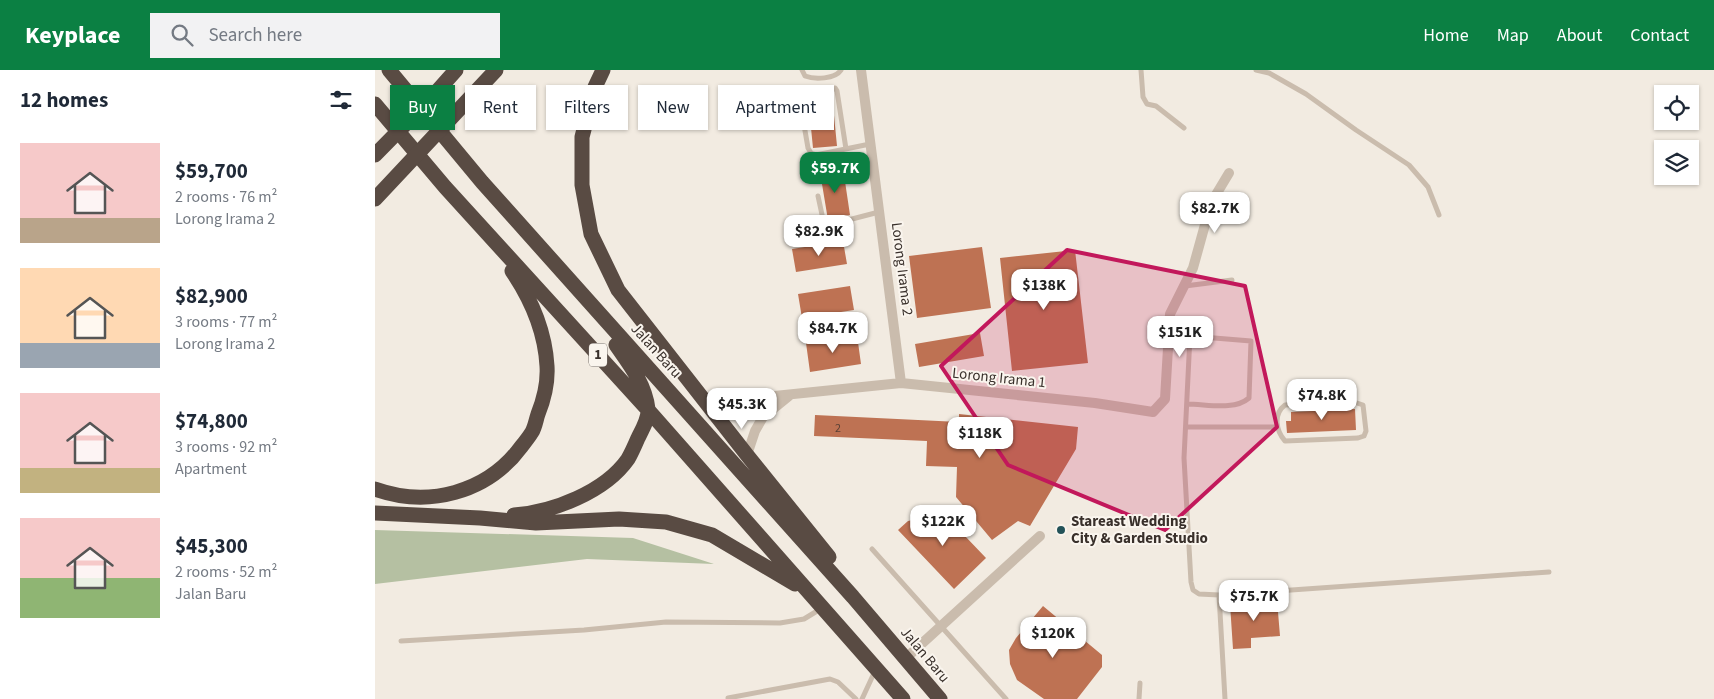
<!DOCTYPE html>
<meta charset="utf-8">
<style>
:root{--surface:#fff;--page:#f2f2f3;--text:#1f2937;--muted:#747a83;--accent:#0b8043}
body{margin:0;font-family:"Source Sans 3",sans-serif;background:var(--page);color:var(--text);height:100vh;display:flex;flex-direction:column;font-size:19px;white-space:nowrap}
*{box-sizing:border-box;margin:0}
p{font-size:16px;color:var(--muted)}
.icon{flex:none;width:28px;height:28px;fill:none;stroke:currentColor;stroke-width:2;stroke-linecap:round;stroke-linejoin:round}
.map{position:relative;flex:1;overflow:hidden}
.sheet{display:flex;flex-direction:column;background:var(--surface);width:375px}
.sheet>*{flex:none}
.banner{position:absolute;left:15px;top:15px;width:475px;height:45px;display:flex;gap:10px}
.tools{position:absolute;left:1279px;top:15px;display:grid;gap:10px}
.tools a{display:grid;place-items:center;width:45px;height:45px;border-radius:0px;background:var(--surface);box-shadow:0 1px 4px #0004;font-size:25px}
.price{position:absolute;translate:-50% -42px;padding:0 11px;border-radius:10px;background:#fff;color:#222;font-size:16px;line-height:32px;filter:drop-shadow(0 1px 2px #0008)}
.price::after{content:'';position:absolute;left:50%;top:30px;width:15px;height:11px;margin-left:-8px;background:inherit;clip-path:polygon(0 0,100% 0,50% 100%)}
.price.selected{background:var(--accent);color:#fff}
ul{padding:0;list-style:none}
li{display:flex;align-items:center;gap:15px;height:125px;padding:0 20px}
li span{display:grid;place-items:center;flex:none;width:140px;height:100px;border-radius:0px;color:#555}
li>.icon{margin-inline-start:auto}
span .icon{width:60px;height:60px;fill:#fffc;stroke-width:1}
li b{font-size:21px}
h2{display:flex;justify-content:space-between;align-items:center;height:60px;padding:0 20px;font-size:21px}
.pill{padding:0 18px;border-radius:0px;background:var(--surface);box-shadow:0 1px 4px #0004;font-size:18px;line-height:45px}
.pill.selected{background:var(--accent);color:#fff}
header{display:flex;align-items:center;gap:30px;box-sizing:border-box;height:70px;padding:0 25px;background:var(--accent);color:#fff}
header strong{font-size:24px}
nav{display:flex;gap:28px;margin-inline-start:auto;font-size:18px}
.search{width:350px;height:45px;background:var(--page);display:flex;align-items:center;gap:12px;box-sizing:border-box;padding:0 18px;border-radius:0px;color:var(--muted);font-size:19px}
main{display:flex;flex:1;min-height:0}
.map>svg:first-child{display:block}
</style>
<header>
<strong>Keyplace</strong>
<div class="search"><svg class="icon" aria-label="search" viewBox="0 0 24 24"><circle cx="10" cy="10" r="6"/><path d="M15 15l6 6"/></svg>Search here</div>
<nav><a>Home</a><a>Map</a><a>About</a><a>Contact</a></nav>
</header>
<main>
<section class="sheet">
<h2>12 homes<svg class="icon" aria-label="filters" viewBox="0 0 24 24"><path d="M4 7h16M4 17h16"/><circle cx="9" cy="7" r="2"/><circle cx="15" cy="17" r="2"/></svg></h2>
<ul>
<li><span style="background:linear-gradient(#f6c9c9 75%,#b9a48a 0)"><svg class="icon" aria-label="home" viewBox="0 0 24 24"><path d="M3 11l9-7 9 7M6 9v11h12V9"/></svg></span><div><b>$59,700</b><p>2 rooms · 76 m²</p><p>Lorong Irama 2</p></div></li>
<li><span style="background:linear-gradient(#ffd9b3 75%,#9aa5b1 0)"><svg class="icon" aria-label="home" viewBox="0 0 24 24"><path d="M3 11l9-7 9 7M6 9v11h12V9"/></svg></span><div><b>$82,900</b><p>3 rooms · 77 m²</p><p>Lorong Irama 2</p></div></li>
<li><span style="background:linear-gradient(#f6c9c9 75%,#c2b280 0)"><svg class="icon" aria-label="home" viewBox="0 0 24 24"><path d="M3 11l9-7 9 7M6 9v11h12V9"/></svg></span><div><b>$74,800</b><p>3 rooms · 92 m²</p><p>Apartment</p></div></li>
<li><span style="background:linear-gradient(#f6c9c9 60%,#8fb573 0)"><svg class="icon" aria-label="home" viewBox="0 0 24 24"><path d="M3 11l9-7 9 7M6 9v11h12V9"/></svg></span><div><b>$45,300</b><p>2 rooms · 52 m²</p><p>Jalan Baru</p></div></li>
</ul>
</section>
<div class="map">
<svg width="1339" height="629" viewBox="0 0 1339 629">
<rect width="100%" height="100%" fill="#f2ebe1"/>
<path fill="#b5c0a2" d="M0,460L258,468L339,494L212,489L0,514Z"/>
<path fill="#be7253" d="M457,25L462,76L438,78L433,28Z
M468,98L475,145L453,150L445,102Z
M468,171L472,194L421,202L417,179Z
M607,177L616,238L542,248L534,186Z
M700,180L713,293L637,301L625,188Z
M475,216L479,240L427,248L423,224Z
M605,263L609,286L544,297L540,274Z
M482,265L486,294L435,302L431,273Z
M980,339L981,360L912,363L911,351H916V342Z
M584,344L703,357L701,379L655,456L643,451L617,470L581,427L582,397L551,396L552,371L439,366L440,345L584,352Z
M568,443L611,488L579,519L523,460L533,451Z
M902,530L905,566L876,568V578L858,579L855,534Z
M668,536L727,585V597L702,629H669L642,610L635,594L634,580L641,568Z"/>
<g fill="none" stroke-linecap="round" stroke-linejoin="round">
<path stroke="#cabcad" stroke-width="5" d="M427,0L430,6C440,10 460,9 466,0
M766,0L768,27L772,34L781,36L809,58
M881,0L894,3L931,24L981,60L1034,95L1053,117L1064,145
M471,79L462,21L460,18L430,21L425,23L424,26L433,78L436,83L441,85L495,74
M470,94L497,90
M443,126L449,154L454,155L504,142
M810,216L857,210
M979,332L988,335L991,361L989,366L983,368L910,371C901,361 898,344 910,335Z
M812,334C832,334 859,341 874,328L876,271L815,266L809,388L816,512L818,520L824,524L844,525L1174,502
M811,357H902
M497,479L631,629
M844,525L850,629
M26,571L209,560L291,552L405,553L429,549L447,538
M353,628L455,609L463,612L481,629
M487,629L500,601
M764,629L765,613"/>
<path stroke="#cabcad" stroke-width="10" d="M486,0L526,313
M332,333L526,313L720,333L778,342L790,329L795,244L818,198L836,133L854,103
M372,385L380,361L388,347L415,325
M531,588L665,466"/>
<path stroke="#594b43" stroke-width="15" d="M14,0L107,112L478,527L565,629
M228,0L220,17L207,67V115L216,164L243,220L372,385L454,487
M0,34L70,117L274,341L528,629
M0,419C53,438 112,423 146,377C150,372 154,367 157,362C160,357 161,350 163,344C169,329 173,312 172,296C170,261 156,229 137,201
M0,443L105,448L161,453L244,449L291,452L337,465L420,514
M139,445C178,442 230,422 253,389C257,382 260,375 263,368C267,360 274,348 273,339C270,314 255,295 241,275"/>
<path stroke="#594b43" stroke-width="15" d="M0,85L57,27L81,0
M0,129L121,0"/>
</g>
<path fill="#c2185b" fill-opacity="0.2" stroke="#c2185b" stroke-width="4" stroke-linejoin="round" d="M692,180L870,216L902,357L790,460L633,395L566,296Z"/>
<circle fill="#235258" stroke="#faf5ee" stroke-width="2" cx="686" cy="460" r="5"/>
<g text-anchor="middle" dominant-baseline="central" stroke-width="4" stroke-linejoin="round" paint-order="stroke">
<g font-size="12" fill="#5a4035">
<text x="463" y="358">2</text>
</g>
<rect fill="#faf5ee" stroke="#736b66" stroke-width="1" x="214" y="273.5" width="18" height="23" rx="4"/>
<g font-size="14" font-weight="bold" fill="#39302b">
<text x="223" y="285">1</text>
</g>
<g font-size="15" fill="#39302b" stroke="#faf5ee">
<text transform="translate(527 199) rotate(83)">Lorong Irama 2</text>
<text transform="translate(281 281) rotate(48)">Jalan Baru</text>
<text transform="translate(624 308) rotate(6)">Lorong Irama 1</text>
<text transform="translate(550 585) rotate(50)">Jalan Baru</text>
</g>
<g font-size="15" font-weight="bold" fill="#39302b" stroke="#faf5ee" text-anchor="start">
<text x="696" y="451">Stareast Wedding<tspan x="696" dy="17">City &amp; Garden Studio</tspan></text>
</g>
</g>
</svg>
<div class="tools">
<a><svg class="icon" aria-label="locate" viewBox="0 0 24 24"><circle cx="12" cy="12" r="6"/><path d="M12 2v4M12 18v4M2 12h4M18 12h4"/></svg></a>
<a><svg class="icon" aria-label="layers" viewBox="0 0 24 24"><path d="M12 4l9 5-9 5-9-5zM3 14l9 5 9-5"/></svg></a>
</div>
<b class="price selected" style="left:460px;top:124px">$59.7K</b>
<b class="price" style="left:840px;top:164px">$82.7K</b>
<b class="price" style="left:444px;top:187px">$82.9K</b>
<b class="price" style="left:669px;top:241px">$138K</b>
<b class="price" style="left:458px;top:284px">$84.7K</b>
<b class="price" style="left:805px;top:288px">$151K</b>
<b class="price" style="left:947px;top:351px">$74.8K</b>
<b class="price" style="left:367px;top:360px">$45.3K</b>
<b class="price" style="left:605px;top:389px">$118K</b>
<b class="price" style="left:568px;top:477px">$122K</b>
<b class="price" style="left:879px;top:552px">$75.7K</b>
<b class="price" style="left:678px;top:589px">$120K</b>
<div class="banner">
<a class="pill selected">Buy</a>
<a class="pill">Rent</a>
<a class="pill">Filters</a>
<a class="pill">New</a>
<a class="pill">Apartment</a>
</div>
</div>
</main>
